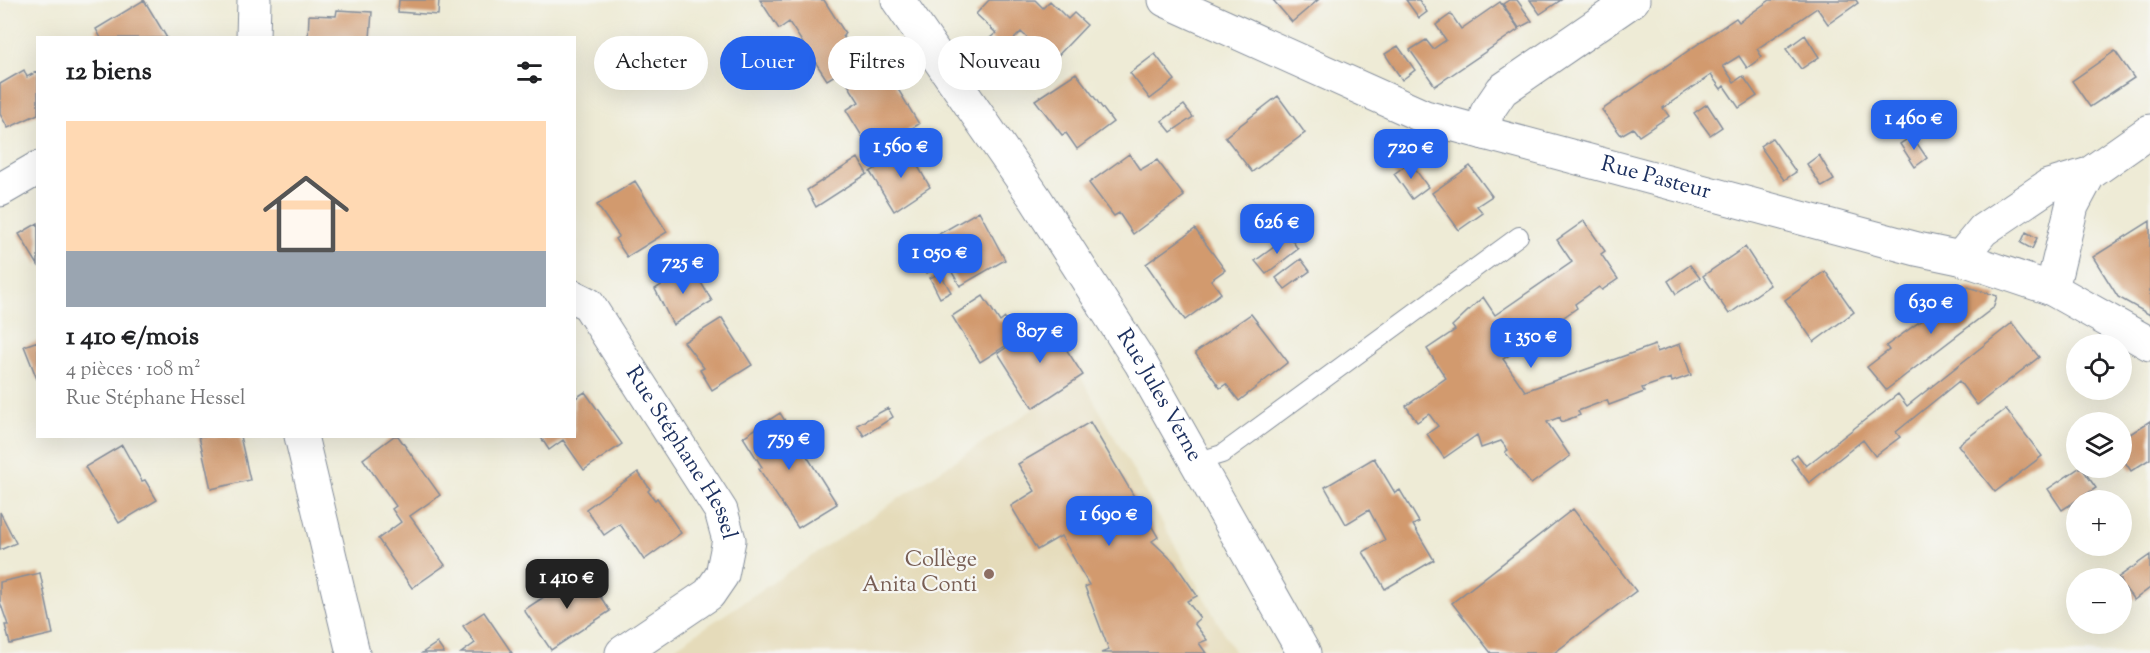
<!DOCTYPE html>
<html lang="fr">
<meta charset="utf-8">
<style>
:root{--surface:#fff;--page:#f6f6f6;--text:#202124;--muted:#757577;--line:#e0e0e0;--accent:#2563eb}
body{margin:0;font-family:"Sorts Mill Goudy",serif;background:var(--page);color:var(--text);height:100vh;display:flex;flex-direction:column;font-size:22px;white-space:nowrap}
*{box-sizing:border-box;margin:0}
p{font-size:20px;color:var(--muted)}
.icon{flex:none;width:33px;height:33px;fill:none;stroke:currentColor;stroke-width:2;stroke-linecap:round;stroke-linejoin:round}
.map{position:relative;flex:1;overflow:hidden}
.panel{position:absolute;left:36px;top:36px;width:540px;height:402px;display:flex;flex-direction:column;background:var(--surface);border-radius:0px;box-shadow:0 6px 24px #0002}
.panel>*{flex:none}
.hud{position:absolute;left:594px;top:36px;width:570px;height:54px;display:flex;gap:12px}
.tools{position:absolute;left:2066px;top:334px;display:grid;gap:12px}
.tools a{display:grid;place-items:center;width:66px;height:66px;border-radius:50%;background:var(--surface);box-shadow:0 6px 24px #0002;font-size:30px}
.price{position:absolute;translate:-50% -51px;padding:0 14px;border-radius:12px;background:var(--accent);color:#fff;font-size:20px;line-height:39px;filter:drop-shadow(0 2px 3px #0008)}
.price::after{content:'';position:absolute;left:50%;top:36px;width:18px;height:14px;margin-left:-9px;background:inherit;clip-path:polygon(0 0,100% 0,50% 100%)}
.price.current{background:#222;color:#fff}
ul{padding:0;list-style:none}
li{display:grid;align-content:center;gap:12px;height:318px;padding:0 30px}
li+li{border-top:2px solid var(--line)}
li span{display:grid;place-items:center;height:186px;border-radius:0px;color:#555}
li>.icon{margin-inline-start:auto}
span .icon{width:108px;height:108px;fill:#fffc;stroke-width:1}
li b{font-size:26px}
h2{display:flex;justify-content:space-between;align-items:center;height:72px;padding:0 30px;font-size:26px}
.pill{padding:0 21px;border-radius:27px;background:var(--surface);box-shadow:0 6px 24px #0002;font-size:21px;line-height:54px}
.pill.current{background:var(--accent);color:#fff}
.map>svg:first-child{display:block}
</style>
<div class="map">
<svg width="2150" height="653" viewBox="0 0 2150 653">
<rect width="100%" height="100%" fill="#f6f6f2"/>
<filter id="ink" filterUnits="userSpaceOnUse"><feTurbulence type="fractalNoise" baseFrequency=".0167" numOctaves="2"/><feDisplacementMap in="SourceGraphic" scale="12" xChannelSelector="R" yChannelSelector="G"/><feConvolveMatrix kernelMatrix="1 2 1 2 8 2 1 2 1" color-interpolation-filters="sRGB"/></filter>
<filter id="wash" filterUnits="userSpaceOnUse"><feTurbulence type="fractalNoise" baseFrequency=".008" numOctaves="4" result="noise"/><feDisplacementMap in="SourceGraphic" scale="24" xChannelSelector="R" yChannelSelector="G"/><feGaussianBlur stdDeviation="1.35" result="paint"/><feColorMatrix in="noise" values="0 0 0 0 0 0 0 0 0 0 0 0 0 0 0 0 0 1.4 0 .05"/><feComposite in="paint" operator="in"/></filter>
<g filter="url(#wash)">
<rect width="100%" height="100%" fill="#eeebd6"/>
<path fill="#e5dbba" d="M1081,377L1235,653H667Z"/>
<g id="blocks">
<path fill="#d29a6e" d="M144,0L167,38H101L96,29Z
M399,0H439L438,15L398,12Z
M760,0H824L845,33L843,36L859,61L875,51L919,124L885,145L877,132L865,141L846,110L859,102L840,72L827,80L789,22L779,29Z
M989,0H1035L1043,8L1050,1L1068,19L1074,13L1087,25L1047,67L1034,55L1039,49L1021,32L1003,50L990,38L996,33L976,14Z
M1273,0H1318L1292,22Z
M1406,0H1419L1427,12L1419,18Z
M1509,0H1517L1532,21L1519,28L1503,4Z
M1530,0H1561L1540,14Z
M1770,0H1856L1858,3L1828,24L1817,8L1757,49L1762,57L1747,68L1739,56L1723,66L1734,82L1743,76L1757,96L1739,108L1724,86L1721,89L1711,75L1663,108L1669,116L1639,136L1633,128L1621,135L1602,110L1736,18L1739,22Z
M1500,2L1519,29L1435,86L1410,50L1426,40L1433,49L1446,40L1436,25L1451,14L1461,29Z
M337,10L372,12L370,38H308L309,15L336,16Z
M1805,35L1819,57L1801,69L1786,49Z
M1398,46L1415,70L1402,80L1385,54Z
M2115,51L2134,78L2090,107L2072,81Z
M1155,54L1175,80L1150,99L1130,73Z
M24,70L27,77L38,71V114L8,128L0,114V84Z
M1076,73L1113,122L1077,149L1066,133L1062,135L1035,100Z
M1278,96L1305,133L1252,172L1225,137Z
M1707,104L1722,127L1710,135L1694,113Z
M1184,105L1193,117L1171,132L1162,121Z
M1912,136L1927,158L1915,167L1900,144Z
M1772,138L1796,172L1784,180L1760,146Z
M911,146L920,161L916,163L930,187L894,211L870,172Z
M1129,154L1140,170L1157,160L1184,196L1133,234L1119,213L1114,216L1089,183Z
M1819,155L1834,180L1822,187L1807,164Z
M858,158L867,174L816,207L807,190Z
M1410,162L1428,187L1412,199L1394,174Z
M1470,166L1492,196L1477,206L1483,213L1459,230L1432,193Z
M635,181L667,232L627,257L615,239L619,236L597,205Z
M979,211L1005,260L960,286L932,238Z
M1584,221L1605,251L1601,254L1618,279L1602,290L1599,287L1575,304L1577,308L1546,329L1544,326L1519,343L1522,347L1503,359L1525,391L1655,345L1657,352L1680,344L1691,375L1672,382L1671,378L1642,388L1644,392L1609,405L1607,400L1578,411L1580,415L1561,422L1560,417L1547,422L1570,456L1531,484L1505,452L1508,450L1501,441L1481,448L1477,435L1444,458L1427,434L1438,426L1429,414L1417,422L1406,406L1446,378L1427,349L1455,330L1452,326L1483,297L1495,315L1572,262L1557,240Z
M2150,221V315L2118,297L2093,257Z
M38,223V265L19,234Z
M1195,229L1225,270L1211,280L1221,293L1185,320L1146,264Z
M2026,232L2037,238L2032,249L2021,243Z
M1289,236L1298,249L1266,274L1255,261Z
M918,246L933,270L927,273L913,249Z
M1745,247L1770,285L1729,314L1703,276Z
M1301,259L1310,271L1285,289L1276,278Z
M1690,265L1700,278L1676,294L1668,281Z
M691,266L712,301L673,325L655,289Z
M1825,271L1854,312L1814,342L1785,300Z
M940,273L951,292L940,298L930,278Z
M1968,287L1997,296L1993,308L1886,390L1867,367L1889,350L1886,346Z
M983,296L1000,322L1005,318L1018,338L980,362L952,316Z
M1251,314L1288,362L1239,401L1226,384L1220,388L1195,353Z
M722,318L752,365L712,390L700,370L704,368L684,342Z
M1048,321L1083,375L1033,408L998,353Z
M2012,323L2039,357L1977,405L1959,381L1896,432L1900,437L1875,456L1863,440L1809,483L1791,459L1797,454L1806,466L1898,394L1907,406Z
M38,341V379H37L24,346Z
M585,392L622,444L584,470L563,440L549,450L540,436H574V399Z
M888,408L893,417L864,436L857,425Z
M2006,409L2042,456L1995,492L1958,445Z
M780,413L837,504L798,528L759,469L762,467L743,437Z
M2150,421V459L2131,471L2121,456V440Z
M1090,422L1158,537L1152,541L1174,562L1196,594L1197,596L1187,601L1200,618L1194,623L1207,640L1199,643L1206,653H1101L1109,650L1085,587L1089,585L1061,536L1037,550L1011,506L1035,491L1018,464Z
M199,436H240L250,480L211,489Z
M394,436H398L440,495L410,516L445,565L412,588L378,539L401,522L392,509L396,506L363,459Z
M122,445L142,481L145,480L157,500L119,523L85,467Z
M1374,458L1395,493L1400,490L1419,522L1413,525L1434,560L1385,589L1363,552L1385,540L1369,510L1346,524L1325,487Z
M2079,468H2082L2096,488L2062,510L2048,489Z
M638,472L650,489L648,491L655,500L657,498L681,533L644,560L620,524L604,535L586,509Z
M1573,509L1636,591L1554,653H1491L1452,603Z
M0,512L16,543L0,550Z
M2150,555V588L2134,600L2125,588L2121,591V579H2116Z
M583,571L610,611L551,650L524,610Z
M40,573L53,634L10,644L5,625H8L0,602V582Z
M484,612L512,653H461L475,643L463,626Z
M437,643L444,653H422Z"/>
</g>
</g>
<g filter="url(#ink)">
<use href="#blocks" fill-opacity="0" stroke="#848d9a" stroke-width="1.5"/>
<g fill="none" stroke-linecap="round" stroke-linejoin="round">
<defs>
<path id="lane" d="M1196,462L1222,454L1519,236"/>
<g id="street">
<path id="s1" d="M898,0L1035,198L1140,362L1304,653"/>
<path id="s2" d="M1165,0L1425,117L1917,249L1960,258L2052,289L2150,344"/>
<path d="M253,38L254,0"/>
<path d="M1484,133L1487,112L1502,90L1633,0"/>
<path d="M0,190L38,168"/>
<path d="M1960,258L1983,230L2048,186L2089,174L2150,131"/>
<path d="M2052,289L2072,206L2089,174"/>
<path id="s3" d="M574,297L588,304L721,511L729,540L722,575L709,594L622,653"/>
<path d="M301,436L353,653"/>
</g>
</defs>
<use href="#lane" stroke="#848d9a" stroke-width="20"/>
<use href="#street" stroke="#848d9a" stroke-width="35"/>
<use href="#lane" stroke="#fff" stroke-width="18"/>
<use href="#street" stroke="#fff" stroke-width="33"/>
</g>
</g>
<circle fill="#8d6e63" stroke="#f6f6f2" stroke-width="2" cx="989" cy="574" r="6"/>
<g text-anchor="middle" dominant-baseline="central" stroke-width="4.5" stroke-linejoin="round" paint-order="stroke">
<g font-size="22" fill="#1b2f5e" stroke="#f6f6f2">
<text stroke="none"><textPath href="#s2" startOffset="524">Rue Pasteur</textPath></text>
<text stroke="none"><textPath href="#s1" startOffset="474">Rue Jules Verne</textPath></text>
<text stroke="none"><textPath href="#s3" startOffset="192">Rue Stéphane Hessel</textPath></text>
</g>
<g font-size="22" fill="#785e54" stroke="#f6f6f2" text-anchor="end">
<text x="977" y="561">Collège<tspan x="977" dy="25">Anita Conti</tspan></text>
</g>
</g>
</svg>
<div class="tools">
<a><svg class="icon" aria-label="locate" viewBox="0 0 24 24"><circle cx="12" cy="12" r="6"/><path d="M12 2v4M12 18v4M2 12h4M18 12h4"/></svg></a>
<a><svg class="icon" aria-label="layers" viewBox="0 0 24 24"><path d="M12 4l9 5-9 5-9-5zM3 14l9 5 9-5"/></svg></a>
<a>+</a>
<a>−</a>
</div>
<b class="price" style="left:1914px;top:151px">1 460 €</b>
<b class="price" style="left:901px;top:179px">1 560 €</b>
<b class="price" style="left:1411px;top:180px">720 €</b>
<b class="price" style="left:1277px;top:255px">626 €</b>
<b class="price" style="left:940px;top:285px">1 050 €</b>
<b class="price" style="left:683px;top:295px">725 €</b>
<b class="price" style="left:1931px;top:335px">630 €</b>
<b class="price" style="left:1040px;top:364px">807 €</b>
<b class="price" style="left:1531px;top:369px">1 350 €</b>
<b class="price" style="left:789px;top:471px">759 €</b>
<b class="price" style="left:1109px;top:547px">1 690 €</b>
<b class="price current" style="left:567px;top:610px">1 410 €</b>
<div class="hud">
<a class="pill">Acheter</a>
<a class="pill current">Louer</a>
<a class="pill">Filtres</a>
<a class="pill">Nouveau</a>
</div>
<section class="panel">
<h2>12 biens<svg class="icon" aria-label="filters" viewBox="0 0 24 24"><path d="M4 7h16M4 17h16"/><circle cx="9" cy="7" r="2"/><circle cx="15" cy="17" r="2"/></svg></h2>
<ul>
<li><span style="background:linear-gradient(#ffd9b3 70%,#9aa5b1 0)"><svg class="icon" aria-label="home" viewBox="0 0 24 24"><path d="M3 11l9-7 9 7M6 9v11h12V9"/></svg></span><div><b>1 410 €/mois</b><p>4 pièces · 108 m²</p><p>Rue Stéphane Hessel</p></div></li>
</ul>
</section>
</div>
